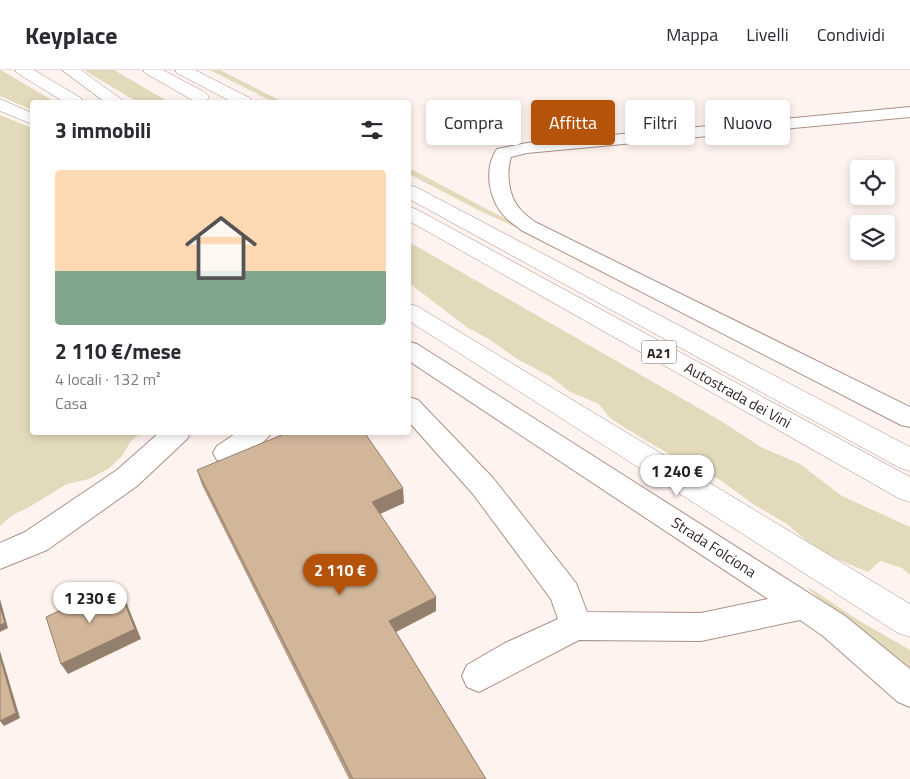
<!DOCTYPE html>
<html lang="it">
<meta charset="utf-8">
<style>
:root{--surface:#fff;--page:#f7f7f7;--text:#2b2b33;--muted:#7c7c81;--line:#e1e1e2;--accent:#b45309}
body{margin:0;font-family:"Titillium Web",sans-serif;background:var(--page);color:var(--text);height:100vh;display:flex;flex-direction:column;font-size:19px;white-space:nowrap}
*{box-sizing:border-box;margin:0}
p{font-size:16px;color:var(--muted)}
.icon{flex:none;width:28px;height:28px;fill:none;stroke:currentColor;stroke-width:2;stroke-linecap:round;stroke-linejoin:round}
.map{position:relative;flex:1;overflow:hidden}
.drawer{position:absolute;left:30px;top:30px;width:381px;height:335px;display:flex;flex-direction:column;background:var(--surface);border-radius:5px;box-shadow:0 2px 8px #0003}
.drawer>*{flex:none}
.top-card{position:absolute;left:426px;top:30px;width:409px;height:45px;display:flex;gap:10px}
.tools{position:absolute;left:850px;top:90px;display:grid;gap:10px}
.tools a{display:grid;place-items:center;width:45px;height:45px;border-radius:5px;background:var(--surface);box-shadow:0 2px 8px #0003;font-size:25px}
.price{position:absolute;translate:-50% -42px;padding:0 11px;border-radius:18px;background:#fff;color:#222;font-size:16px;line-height:32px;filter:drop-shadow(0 1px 2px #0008)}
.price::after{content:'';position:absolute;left:50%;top:30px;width:15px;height:11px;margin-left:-8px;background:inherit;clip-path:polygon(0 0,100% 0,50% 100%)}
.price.active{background:var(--accent);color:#fff}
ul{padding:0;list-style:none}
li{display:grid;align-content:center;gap:10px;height:265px;padding:0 25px}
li+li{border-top:1px solid var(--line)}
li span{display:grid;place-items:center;height:155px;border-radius:5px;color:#555}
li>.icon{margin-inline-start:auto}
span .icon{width:90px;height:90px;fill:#fffc;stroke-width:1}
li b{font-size:21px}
h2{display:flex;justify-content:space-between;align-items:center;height:60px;padding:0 25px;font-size:21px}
.pill{padding:0 18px;border-radius:5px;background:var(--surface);box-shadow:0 2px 8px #0003;font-size:18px;line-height:45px}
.pill.active{background:var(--accent);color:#fff}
header{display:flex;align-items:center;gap:30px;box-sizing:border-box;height:70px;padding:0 25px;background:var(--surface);border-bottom:1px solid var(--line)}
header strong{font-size:24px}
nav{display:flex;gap:28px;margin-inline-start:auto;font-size:18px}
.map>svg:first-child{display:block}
</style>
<header>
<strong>Keyplace</strong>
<nav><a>Mappa</a><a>Livelli</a><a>Condividi</a></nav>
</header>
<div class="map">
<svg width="910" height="709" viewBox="0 0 910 709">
<rect width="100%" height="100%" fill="#fff3ef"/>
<path fill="#e3dabc" d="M0,0H1L55,32H32V40L0,26Z
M84,0H114L169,32H137Z
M210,0H220L283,32H273Z
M0,45L32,58V362L140,363L131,371L122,386L108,399L89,409L67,414L31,436L11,446L0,456Z
M409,98L553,174L482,142L409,104Z
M409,172L721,351L761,377L800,394L842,426L910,457V505L902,498L880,491L868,502L820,482L787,454L753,434L720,410L676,388L625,358L609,347L599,334L570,322L551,307L517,289L489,269L468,258L409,213Z
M806,517L813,520L858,550L910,580V605Z"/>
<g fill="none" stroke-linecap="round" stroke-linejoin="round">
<defs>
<path id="minor" d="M910,37V47L527,83L511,87C506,102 508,126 520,139C524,144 530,148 535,152L910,337V357L901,355L521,160C516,156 510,152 506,148C489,131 483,99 497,79L527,73Z
M409,272L417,274L845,546L910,599V637L898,632L823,566L800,550L701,571L579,570L479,622L467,617L462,606L467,595L505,573L558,549L551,529L473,424L409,352V327L418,330L493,408L576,513L587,542L701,543L768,529L409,291Z
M160,362H191L187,369L137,416L47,480L0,499V473L25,462L117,400Z
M238,362H272C266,372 241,390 229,392C225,393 221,391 217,390L213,383L217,376Z"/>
<path id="highway" d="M15,0H34L81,28L84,32H64L17,3Z
M62,0H81L125,32H105Z
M143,0H163L206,23L209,27L206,31L200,32L194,31L145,3Z
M175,0H195L250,28L253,32H232L177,3Z
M0,29L32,43V54L0,41Z
M409,115L416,117L910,377V401L900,398L409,129Z
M409,137L416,139L910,407V432L900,429L409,151Z
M409,234L417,236L910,534V567L898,563L409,251Z"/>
</defs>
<use href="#minor" stroke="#ab9187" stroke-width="2"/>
<use href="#highway" stroke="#ab9187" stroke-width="1"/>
<use href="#minor" fill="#fff" fill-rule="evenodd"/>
<use href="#highway" fill="#fff" fill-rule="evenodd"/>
</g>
<path fill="#b59d84" d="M197,400L404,433L380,444L436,541L396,562L486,709H349L202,415Z"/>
<path fill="#937f6c" d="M403,418L404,433L373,447L372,432Z
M117,514L123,524L141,569L68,604L61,594Z
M436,527V541L390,565L389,551Z
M0,529L8,558L0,562Z
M0,581L20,648L4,656L0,651Z"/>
<path fill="#d2b69a" stroke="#937f6c" d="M289,362H364L403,418L372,432L436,527L389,551L486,709H353L197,400Z
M117,514L135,559L61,594L46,547Z
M0,537L5,553L0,555Z
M0,587L16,643L0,651Z"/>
<g text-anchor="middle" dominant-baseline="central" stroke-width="4" stroke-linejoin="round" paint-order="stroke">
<rect fill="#fff" stroke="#6a625f" stroke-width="1" x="641.5" y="270.5" width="35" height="23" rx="4"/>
<g font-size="14" font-weight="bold" fill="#2a1f1b">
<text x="659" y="282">A21</text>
</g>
<g font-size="15" fill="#2a1f1b" stroke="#fff">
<text transform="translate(738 325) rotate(29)">Autostrada dei Vini</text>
<text transform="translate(714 477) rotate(33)">Strada Folciona</text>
</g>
</g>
</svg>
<div class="tools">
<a><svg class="icon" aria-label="locate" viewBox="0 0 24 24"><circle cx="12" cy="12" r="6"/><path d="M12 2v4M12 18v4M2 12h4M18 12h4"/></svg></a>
<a><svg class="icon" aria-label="layers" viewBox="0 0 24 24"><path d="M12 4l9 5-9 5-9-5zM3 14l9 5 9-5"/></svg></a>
</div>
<b class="price" style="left:677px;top:427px">1 240 €</b>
<b class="price active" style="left:340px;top:526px">2 110 €</b>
<b class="price" style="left:90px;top:554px">1 230 €</b>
<div class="top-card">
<a class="pill">Compra</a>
<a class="pill active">Affitta</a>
<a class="pill">Filtri</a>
<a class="pill">Nuovo</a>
</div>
<section class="drawer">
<h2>3 immobili<svg class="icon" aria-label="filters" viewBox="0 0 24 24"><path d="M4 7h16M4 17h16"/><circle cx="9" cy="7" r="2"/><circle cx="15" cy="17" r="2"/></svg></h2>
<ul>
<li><span style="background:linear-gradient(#ffd9b3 65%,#7fa58c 0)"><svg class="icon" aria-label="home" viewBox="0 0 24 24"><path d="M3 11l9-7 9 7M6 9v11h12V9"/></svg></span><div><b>2 110 €/mese</b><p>4 locali · 132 m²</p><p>Casa</p></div></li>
</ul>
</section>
</div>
